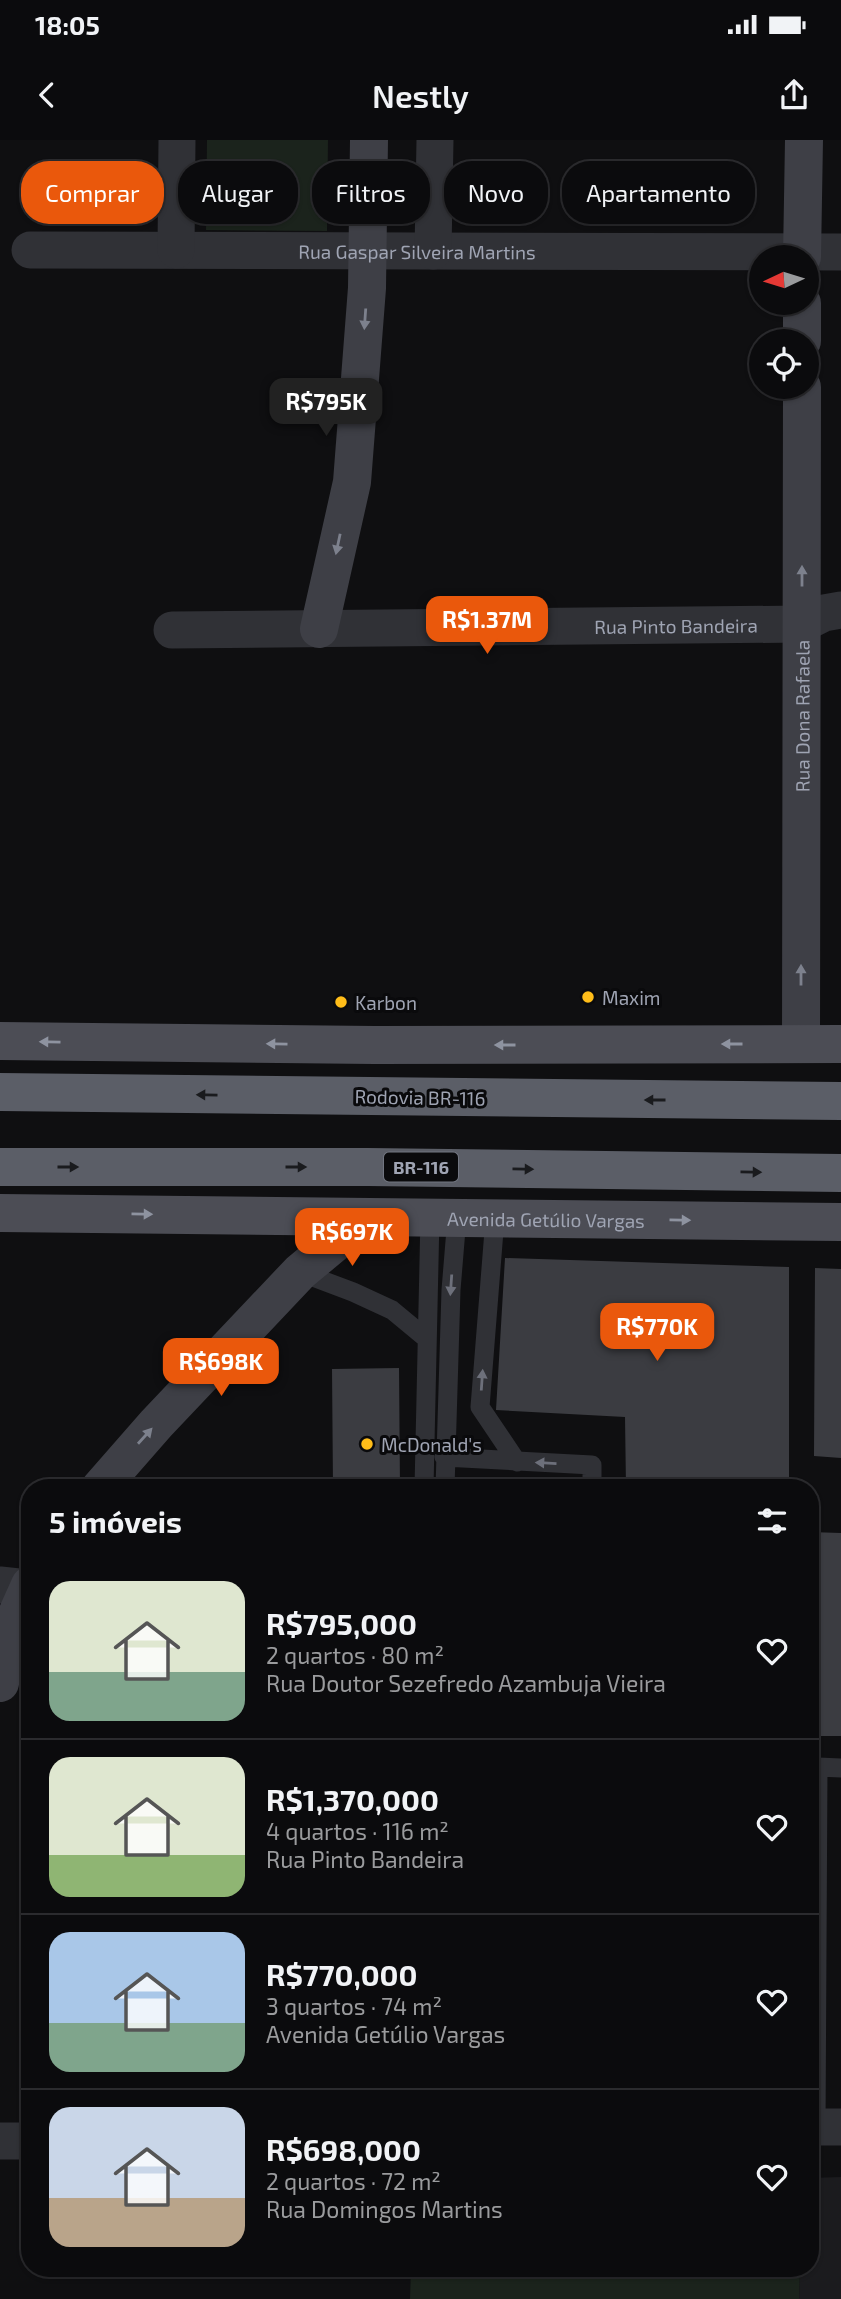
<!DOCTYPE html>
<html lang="pt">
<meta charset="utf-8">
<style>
:root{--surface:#0b0b0d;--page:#19191b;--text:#f1f3f6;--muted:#9a9b9d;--line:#2b2b2e;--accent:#ea580c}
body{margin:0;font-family:"Exo 2",sans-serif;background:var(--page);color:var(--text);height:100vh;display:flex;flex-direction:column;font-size:26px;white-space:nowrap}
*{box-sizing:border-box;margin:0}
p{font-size:23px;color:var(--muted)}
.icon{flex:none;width:38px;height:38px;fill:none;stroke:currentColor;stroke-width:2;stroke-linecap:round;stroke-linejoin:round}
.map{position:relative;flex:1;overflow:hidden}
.side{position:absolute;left:21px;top:1339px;width:798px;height:798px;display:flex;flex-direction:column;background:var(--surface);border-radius:28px;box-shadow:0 2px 5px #0004,0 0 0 2px var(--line)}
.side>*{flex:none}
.banner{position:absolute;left:21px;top:21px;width:800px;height:63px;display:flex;gap:14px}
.needle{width:46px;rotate:266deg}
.buttons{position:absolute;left:749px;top:105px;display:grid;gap:14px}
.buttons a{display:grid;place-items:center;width:70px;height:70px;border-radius:50%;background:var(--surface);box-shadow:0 2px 5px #0004,0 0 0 2px var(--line);font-size:35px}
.price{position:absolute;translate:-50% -60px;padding:0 16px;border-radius:14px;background:var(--accent);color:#fff;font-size:23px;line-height:46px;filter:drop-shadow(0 2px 4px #0008)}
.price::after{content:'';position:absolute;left:50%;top:42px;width:21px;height:16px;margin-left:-10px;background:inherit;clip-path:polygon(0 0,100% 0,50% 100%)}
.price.active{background:#222;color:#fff}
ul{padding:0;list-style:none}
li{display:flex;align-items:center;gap:21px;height:175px;padding:0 28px}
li+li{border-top:2px solid var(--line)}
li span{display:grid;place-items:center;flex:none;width:196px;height:140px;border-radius:21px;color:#555}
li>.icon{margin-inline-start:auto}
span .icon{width:84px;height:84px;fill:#fffc;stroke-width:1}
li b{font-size:30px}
h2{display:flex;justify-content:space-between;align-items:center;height:84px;padding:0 28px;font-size:30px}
.chip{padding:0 24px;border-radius:28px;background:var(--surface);box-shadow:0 2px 5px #0004,0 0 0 2px var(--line);font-size:24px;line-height:63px}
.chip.active{background:var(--accent);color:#fff}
.status{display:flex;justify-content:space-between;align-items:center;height:49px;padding:0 35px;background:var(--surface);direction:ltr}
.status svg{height:19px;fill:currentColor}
header{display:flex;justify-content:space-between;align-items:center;height:91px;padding:0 28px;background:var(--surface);font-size:32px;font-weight:600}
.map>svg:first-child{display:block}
</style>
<div class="status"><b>18:05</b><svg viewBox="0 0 49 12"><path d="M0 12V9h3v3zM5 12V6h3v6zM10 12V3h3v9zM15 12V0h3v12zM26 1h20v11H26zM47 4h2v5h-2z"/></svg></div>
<header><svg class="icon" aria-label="back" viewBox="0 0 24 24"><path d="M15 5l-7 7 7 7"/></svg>Nestly<svg class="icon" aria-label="share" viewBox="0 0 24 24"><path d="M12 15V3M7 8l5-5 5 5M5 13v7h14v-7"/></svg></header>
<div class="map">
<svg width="841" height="2159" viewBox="0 0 841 2159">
<rect width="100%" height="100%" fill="#0f0f11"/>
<path fill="#1b1b1e" d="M841,2037V2159H799L800,2128H810V2038Z"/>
<path fill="#1b231c" d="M207,0H328L327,91L206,90Z
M411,2128H800L799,2159H410Z"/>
<path fill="#3b3c41" d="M505,1118L789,1127V1348H626L625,1277L496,1270Z
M815,1128L841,1129V1318L814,1316Z
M399,1228L400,1348H333L332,1229Z
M810,1392L841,1393V1596H810Z"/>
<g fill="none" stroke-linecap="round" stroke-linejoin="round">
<path stroke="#303136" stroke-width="19" d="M495,1078L480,1267L517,1322
M300,1132L353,1152L392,1170L427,1199
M444,1317L592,1325V1348
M424,1348L430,1077
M445,1348L451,1150L457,1077
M816,1987L818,1627L841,1628"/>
<g stroke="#303136" stroke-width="37">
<path id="s1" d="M30,110L841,112"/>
<path d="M176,110L177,0"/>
<path d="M433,111L435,0"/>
<path id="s2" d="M172,490L802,484L824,473L841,470"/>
<path d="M0,1445L28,1448"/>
<path d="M810,1987H841"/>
<path d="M0,2001H30"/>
</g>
<g stroke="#3e3f46" stroke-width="38">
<path d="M802,117L804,0"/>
<path d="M802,163V201"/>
<path d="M319,489L352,342L367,148L369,0"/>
<path id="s3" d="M801,903L802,247"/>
<path d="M100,1348L156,1284L300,1132L366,1077"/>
<path d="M0,1543L8,1494L30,1445"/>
</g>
<g stroke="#4c4d55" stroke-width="38">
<path d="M0,901L375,905L841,904"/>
<path id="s4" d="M0,1073L841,1082"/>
</g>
<path stroke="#5b5e67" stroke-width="38" d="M0,952L841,961
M0,1027H368L841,1033"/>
</g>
<defs><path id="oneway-solid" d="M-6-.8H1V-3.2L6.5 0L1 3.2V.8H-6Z" transform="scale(1.75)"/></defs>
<g fill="#7d818d">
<use href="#oneway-solid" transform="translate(365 179) rotate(94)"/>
<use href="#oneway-solid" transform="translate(338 404) rotate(102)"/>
<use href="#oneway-solid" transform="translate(802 436) rotate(-90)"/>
<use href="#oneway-solid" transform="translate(801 835) rotate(-90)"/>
<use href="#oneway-solid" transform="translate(145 1296) rotate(-48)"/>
</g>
<g fill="#8e93a0">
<use href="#oneway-solid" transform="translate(50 902) rotate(-179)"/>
<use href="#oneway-solid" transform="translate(277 904) rotate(-179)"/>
<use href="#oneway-solid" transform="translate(732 904) rotate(180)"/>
<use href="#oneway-solid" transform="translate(505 905) rotate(180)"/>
<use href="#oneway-solid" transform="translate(142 1074) rotate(1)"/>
<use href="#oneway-solid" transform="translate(680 1080) rotate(1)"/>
</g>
<g fill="#1a1b1e">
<use href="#oneway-solid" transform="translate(207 955) rotate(-179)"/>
<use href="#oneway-solid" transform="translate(655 960) rotate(-180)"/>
<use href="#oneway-solid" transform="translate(68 1027)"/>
<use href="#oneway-solid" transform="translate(296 1027)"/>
<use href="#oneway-solid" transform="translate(523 1029) rotate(1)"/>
<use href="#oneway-solid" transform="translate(751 1032) rotate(1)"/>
</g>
<g fill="#6d707b">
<use href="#oneway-solid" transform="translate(451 1145) rotate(94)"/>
<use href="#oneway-solid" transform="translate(482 1240) rotate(-86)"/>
<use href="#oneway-solid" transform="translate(546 1323) rotate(-177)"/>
</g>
<g fill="#ffbd19" stroke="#0a0a0c" stroke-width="2.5">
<circle cx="588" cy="857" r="7"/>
<circle cx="341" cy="862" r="7"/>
<circle cx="367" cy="1304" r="7"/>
</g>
<g text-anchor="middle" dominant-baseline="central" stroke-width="6" stroke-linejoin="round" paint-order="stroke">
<rect fill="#0a0a0c" stroke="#727681" stroke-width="2" x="384" y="1012.5" width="74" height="29" rx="5"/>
<g font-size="18" font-weight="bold" fill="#9fa4b3">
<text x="421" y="1027">BR-116</text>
</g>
<g font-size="19" fill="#9fa4b3" stroke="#0a0a0c">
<text stroke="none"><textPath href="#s1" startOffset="387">Rua Gaspar Silveira Martins</textPath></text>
<text stroke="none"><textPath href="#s2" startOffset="504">Rua Pinto Bandeira</textPath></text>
<text stroke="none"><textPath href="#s3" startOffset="327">Rua Dona Rafaela</textPath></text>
<text transform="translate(420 957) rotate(1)">Rodovia BR-116</text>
<text stroke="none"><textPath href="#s4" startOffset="546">Avenida Getúlio Vargas</textPath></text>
</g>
<g font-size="19" fill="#9fa4b3" stroke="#0a0a0c" text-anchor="start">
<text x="602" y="857">Maxim</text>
<text x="355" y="862">Karbon</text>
<text x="381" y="1304">McDonald's</text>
</g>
</g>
</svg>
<div class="buttons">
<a><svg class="needle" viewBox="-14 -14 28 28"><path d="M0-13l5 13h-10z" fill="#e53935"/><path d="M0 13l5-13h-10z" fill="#9a9b9d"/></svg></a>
<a><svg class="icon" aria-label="locate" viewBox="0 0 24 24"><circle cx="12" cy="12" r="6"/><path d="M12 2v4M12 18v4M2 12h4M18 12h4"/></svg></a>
</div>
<b class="price active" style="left:326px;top:298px">R$795K</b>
<b class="price" style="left:487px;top:516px">R$1.37M</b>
<b class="price" style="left:352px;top:1128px">R$697K</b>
<b class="price" style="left:657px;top:1223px">R$770K</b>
<b class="price" style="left:221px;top:1258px">R$698K</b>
<div class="banner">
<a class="chip active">Comprar</a>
<a class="chip">Alugar</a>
<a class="chip">Filtros</a>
<a class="chip">Novo</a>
<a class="chip">Apartamento</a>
</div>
<section class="side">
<h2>5 imóveis<svg class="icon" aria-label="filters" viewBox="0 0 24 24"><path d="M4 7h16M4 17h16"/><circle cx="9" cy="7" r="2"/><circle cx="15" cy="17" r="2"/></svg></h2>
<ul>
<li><span style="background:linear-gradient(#dfe7d0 65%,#7fa58c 0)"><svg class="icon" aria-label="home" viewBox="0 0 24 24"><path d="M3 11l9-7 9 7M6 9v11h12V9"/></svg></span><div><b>R$795,000</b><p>2 quartos · 80 m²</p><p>Rua Doutor Sezefredo Azambuja Vieira</p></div><svg class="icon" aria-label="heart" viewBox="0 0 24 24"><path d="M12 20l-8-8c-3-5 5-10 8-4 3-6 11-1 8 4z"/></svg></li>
<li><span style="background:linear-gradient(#dfe7d0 70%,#8fb573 0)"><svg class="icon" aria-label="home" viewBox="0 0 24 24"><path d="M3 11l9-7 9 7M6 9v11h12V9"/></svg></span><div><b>R$1,370,000</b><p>4 quartos · 116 m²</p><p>Rua Pinto Bandeira</p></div><svg class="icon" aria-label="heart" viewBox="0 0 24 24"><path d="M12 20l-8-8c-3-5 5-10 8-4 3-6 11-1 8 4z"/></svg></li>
<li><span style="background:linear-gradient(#a9c7e8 65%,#7fa58c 0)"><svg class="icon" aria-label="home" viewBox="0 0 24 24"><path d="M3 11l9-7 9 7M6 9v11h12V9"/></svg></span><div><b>R$770,000</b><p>3 quartos · 74 m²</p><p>Avenida Getúlio Vargas</p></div><svg class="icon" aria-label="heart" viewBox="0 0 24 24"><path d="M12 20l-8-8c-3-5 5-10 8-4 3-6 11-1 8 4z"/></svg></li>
<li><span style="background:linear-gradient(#c9d6e8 65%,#b9a48a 0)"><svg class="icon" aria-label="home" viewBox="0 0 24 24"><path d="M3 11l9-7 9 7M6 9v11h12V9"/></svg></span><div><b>R$698,000</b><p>2 quartos · 72 m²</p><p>Rua Domingos Martins</p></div><svg class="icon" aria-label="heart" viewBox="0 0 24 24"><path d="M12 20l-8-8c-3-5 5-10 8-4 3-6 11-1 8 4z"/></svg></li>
</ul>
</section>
</div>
